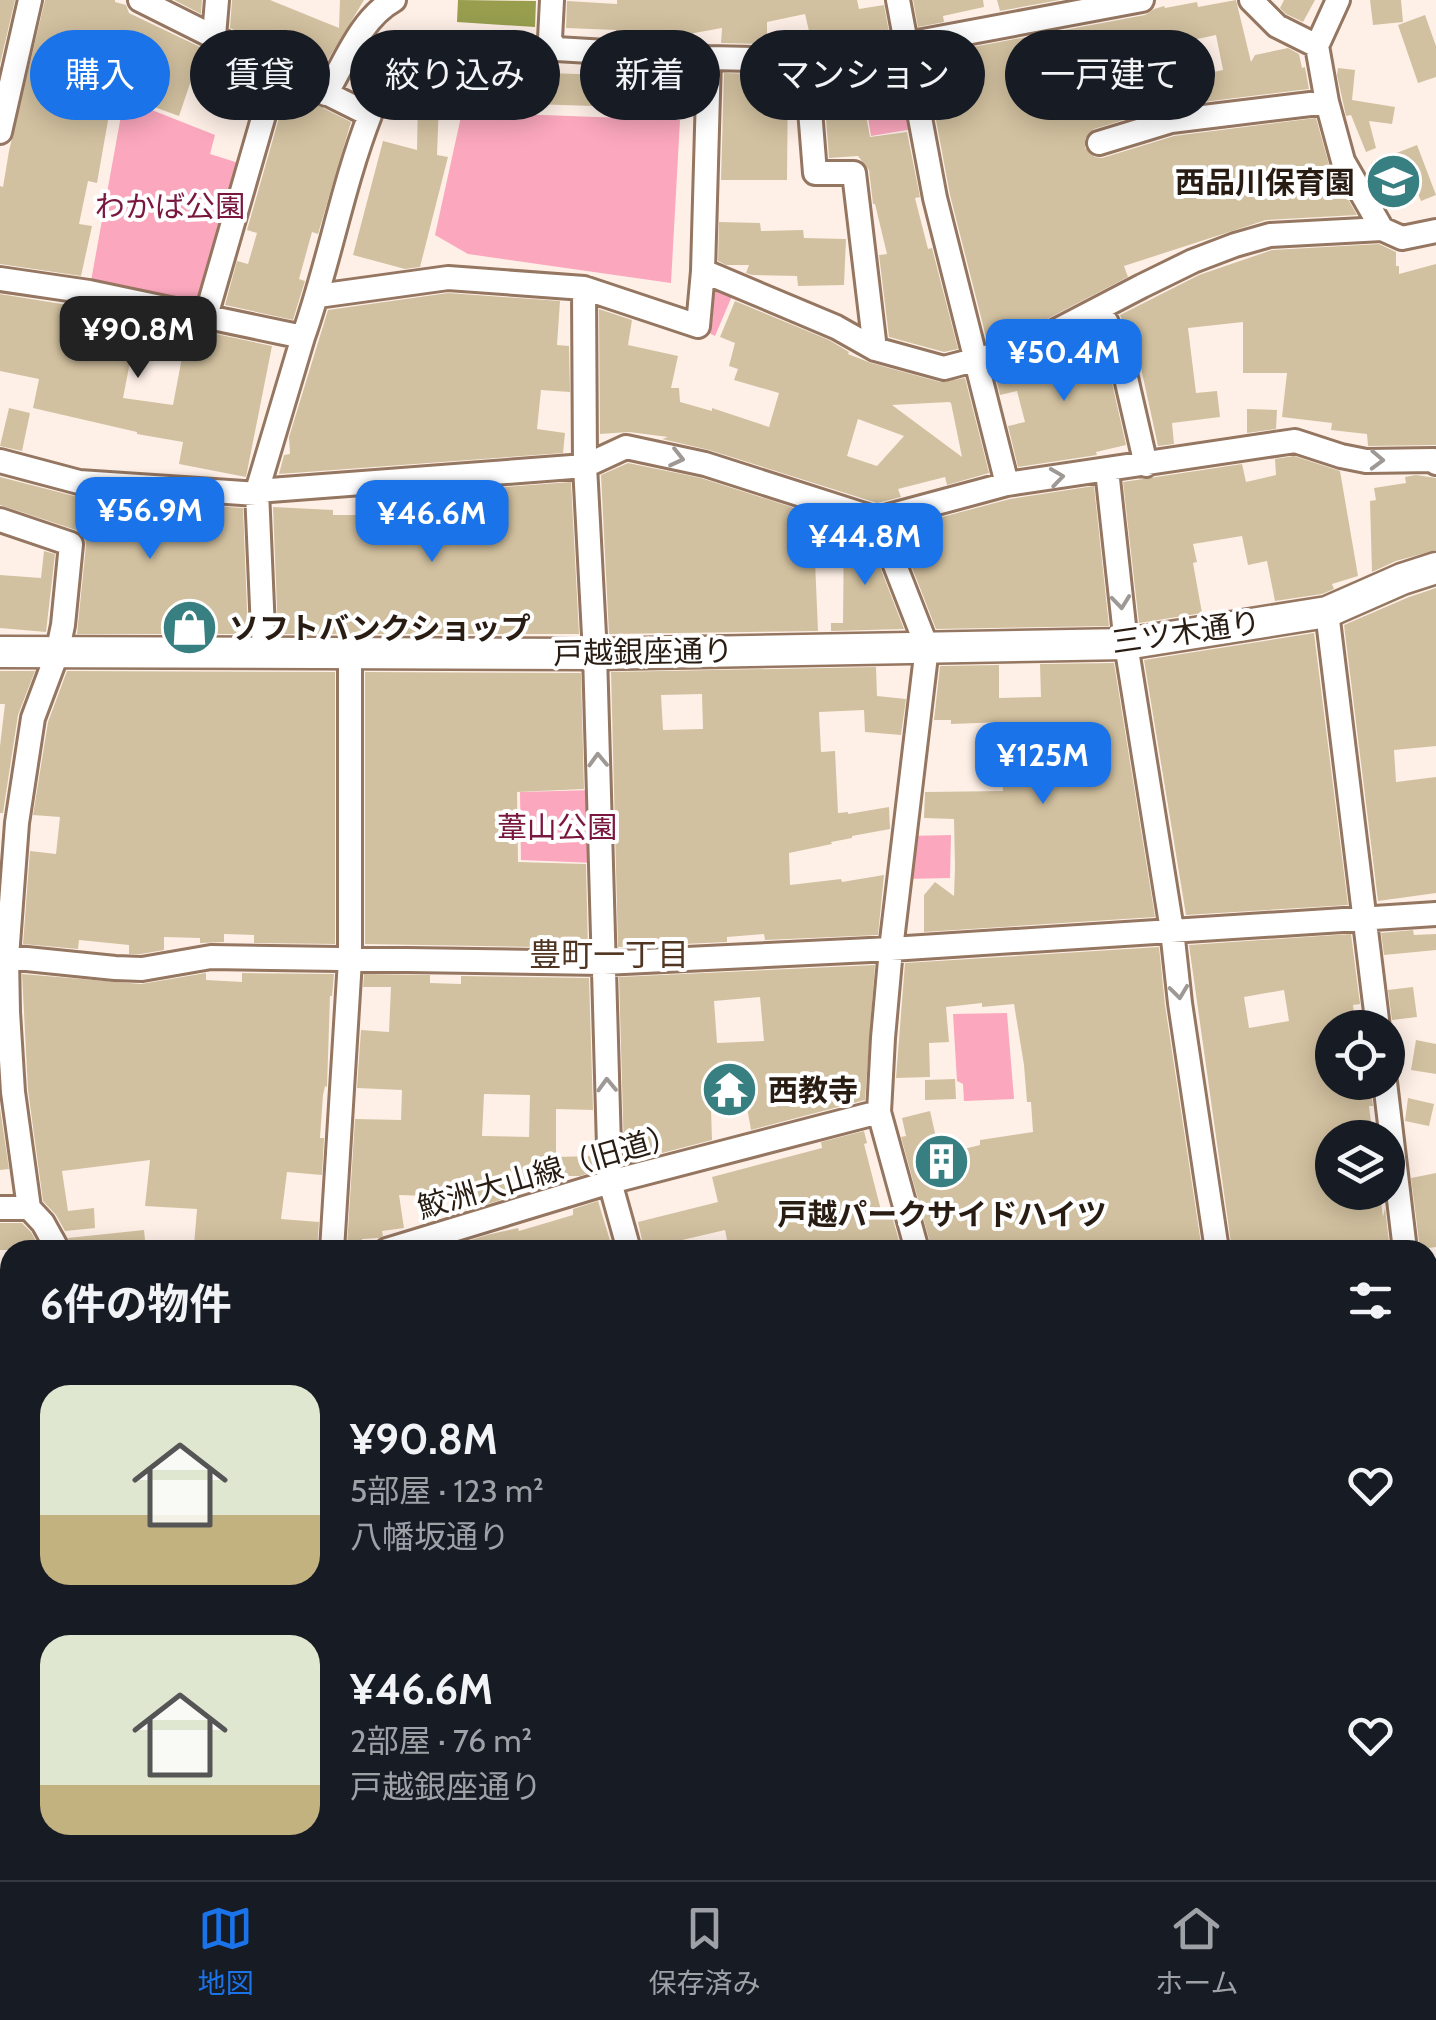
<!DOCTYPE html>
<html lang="ja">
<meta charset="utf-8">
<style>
:root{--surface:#171b24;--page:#20242c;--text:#f1f3f6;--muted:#9ea1a6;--line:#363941;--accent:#1a73e8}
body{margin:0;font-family:Cabin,"Noto Sans JP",sans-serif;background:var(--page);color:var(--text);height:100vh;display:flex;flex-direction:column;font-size:38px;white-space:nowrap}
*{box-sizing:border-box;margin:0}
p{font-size:32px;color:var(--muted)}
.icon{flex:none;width:55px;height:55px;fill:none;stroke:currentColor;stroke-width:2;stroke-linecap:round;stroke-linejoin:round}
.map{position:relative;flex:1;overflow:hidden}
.drawer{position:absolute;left:0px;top:1240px;width:1438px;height:640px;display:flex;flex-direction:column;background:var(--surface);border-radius:30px 30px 0 0;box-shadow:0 5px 25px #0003}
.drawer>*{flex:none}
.banner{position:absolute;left:30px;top:30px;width:1378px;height:90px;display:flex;gap:20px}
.buttons{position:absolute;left:1315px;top:1010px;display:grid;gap:20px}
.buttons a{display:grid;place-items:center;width:90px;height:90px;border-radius:50%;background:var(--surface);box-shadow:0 5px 25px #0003;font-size:50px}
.price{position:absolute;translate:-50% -85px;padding:0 22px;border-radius:20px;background:var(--accent);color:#fff;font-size:32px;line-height:65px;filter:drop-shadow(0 2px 5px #0008)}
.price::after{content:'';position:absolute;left:50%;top:60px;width:30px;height:22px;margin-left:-15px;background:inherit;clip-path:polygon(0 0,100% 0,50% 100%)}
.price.on{background:#222;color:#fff}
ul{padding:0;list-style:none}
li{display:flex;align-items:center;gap:30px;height:250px;padding:0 40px}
li span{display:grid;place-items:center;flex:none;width:280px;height:200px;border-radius:30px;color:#555}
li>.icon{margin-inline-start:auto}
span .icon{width:120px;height:120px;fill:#fffc;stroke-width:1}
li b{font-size:42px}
h2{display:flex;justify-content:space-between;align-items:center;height:120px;padding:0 40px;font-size:42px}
.tag{padding:0 35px;border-radius:45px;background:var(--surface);box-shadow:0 5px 25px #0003;font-size:35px;line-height:90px}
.tag.on{background:var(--accent);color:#fff}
.tab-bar{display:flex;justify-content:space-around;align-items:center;height:140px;border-top:2px solid var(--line);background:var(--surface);font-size:28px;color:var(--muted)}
.tab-bar a{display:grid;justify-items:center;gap:5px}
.tab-bar .on{color:var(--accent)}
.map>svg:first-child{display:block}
</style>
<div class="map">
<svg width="1436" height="1880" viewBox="0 0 1436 1880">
<rect width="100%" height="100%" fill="#fef0e7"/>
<path fill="#fba7bd" d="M904,48L919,128L871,136L858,55Z
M124,99L215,135L210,154L248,166L206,316L89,292Z
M462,112L680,120L671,283L468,254L435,235Z
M707,277L735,289L715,336L703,330Z
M594,790L595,863L521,860L520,792Z
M951,835L950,878L902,879L908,836Z
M1007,1013L1014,1099L964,1101L963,1084L957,1081L953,1014Z
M1436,1865V1880H1392L1391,1872L1428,1870V1867Z
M349,1870H426L389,1880H352Z
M491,1870H841V1880H470Z"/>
<path fill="#989e4e" d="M458,0L536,1L535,27L457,22Z
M558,1870H616L625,1877L637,1872L642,1880H551Z"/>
<path fill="#d2c1a0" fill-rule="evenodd" d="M0,0H15L0,64Z
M45,0H115V2L126,5L129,13L202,48L179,116L113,92L97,183L88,181L79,224L92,226L81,276L0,264V186L3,187L9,151Z
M174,0H202L201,14Z
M232,0H270L339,28L340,0H364L320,73L230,28Z
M617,0H857L859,9L884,5L889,32L812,44L805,14L767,22V44L721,43L722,28L683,35L684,42L616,38V30L566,28L567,1L617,4Z
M913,0H983L984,7L943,16L944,22L918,27Z
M997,0H1060L1000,11Z
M1236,0L1251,62L1255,55L1288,48L1299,54L1302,68L1305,67L1309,89L1195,103L1189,77L1223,70L1216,35L1179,43L1188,88L1147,96L1150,112L1094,129L1085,139V148L1095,157L1102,158L1174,136L1316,118L1330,168L1357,215L1266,220L1124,266L1128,277L1022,332L987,341L950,195L924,56L1145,15L1154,9L1164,6L1165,8L1197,2L1198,7Z
M1284,0H1315L1303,22L1286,14L1280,8Z
M1370,0H1401L1403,22L1373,25Z
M1425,15L1436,46V77L1418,83L1398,25Z
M393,32L392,43H407L391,72L390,78H387L378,96L377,35L379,33Z
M407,43L441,44V69L685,78L687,109L439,101L437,155L448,157L420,267L405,269L353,255L383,141L417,150L418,99H393Z
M857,67L870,137L907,132L920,197L915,198L928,249L932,248L958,349L944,352L889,337L879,255L887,254L875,204H873L869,170L858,156L829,158L825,105L840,102L834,71Z
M1338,68L1355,70L1352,100L1395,107L1392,124L1369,121L1376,148L1366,152L1351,115L1346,116L1337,75Z
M724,73L788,75L787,180H721Z
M287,90L351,122L318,234L312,232L299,279L305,281L293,320L225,305L237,261L248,264L257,233L247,230Z
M1417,145L1436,195L1421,201L1415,187L1385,199L1371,163Z
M719,222L760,223L761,231L803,230L804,238L846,239L844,285L798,286L797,276L752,275L746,273L749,265H726L718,261Z
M1379,244L1396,252V266H1399V274L1436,264V445L1368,446L1367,434L1331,430L1332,423L1282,417L1287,373H1243V322L1188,328L1196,393L1217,391L1220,417L1172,423L1174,444L1158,446L1136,345L1133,346L1120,315L1199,275L1272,250Z
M448,293L560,301L557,345L569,346L570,392L541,390L537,429L565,433L563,453L279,474L284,455L290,454L289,437L328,310Z
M0,294L111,312L108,331L140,337L134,362H130L123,398L173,405L183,352L197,354L202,331L272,346L246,477L179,464L183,442L137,434V432L33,408L39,379L0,371Z
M735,301L829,340L849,352L848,354L871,363L940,382L965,378L989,473L947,485L945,477L898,489L901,497L877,503L709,450L662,439L668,437L629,432L600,434L599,309L632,320L628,345L678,356L671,388H679L680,402L712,411V408L769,427L779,393L734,380L738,369L729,366L735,343L720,337ZM951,403L962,457L892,405L949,402ZM858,419L904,436L877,466L847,456Z
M1093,329L1107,361L1126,445L1096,452L1097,455L1018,467L1008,426L1025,422L1017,391L1000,395L994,370L1034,359Z
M9,408L30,413L22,451L0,446Z
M1247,409L1277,410L1276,429L1247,433Z
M1294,456L1340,471L1358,576L1332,584L1334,589L1322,594L1275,601L1267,561L1248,565L1242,536L1193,544L1197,562L1193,563L1202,613L1139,623L1123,482L1242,464L1246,482L1276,475L1275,459Z
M628,463L701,478L813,514L818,631L609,634L601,475Z
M1416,475L1436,478V550L1396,561L1372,572L1370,501L1376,500L1374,488L1406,483L1405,477Z
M0,477L78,497L243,508L248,634H77L86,545L85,538L76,530L0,505Z
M571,482L579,634H278L273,507L333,510V515H376L378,513L377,497Z
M1094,486L1109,626L936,629L897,529L1010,499Z
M844,524L866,531L904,629L831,631V623H843Z
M44,551L55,554L46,632L0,628V575L41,578Z
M1436,588V746L1394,750L1396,782L1436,777V893L1378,901L1344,625L1409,597Z
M1314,633L1348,905L1186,915L1144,660Z
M1114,663L1155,917L924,932V895L935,882L954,896L955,867L954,819L924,818L925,792L1003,791L1002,772H1006L1003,722L951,724V720H934L940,666L999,665V698L1041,697L1040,664Z
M876,667L877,696L906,699L901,735L865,732L864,710L819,712L821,752L835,751L838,813L848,812V814L889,807L890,829L852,836V838L831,842L832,844L789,853L790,885L841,879L842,882L884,875L878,935L765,940L764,934L727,937V942L618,947L611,672ZM702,694L703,729L663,730L661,695Z
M0,671H35L18,715L3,813H0V746L5,704H0Z
M67,671L335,672V944L254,943V935L224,934V942L200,943V938L164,937V950L141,954H129V945L79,940L78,949L23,944L30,851L56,854L60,817L33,815L48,722Z
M365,672L581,673L584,789L517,792L518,862L586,864L588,948L365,944Z
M1413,930L1414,935L1436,934V950L1384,955L1381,933Z
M1351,934L1360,1004L1353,1005L1356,1028H1332V1082H1344V1085L1371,1091L1373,1106H1369L1373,1138H1332V1192H1380L1383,1217L1385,1208L1390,1250H1315V1246L1287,1250H1232L1189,945ZM1284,990L1289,1021L1249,1028L1244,997Z
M1159,947L1165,1005L1202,1250H932L901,1137L906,1136L902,1118L930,1111L940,1155L980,1145V1140L1033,1132L1031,1102H1027L1024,1065L1014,1004L982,1007V1003L946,1007L949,1042L929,1043L930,1077L896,1078L905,963Z
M875,965L865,1100L751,1130L747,1107L711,1109L712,1140L662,1153V1150L624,1152L619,977ZM760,997L764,1041L717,1043L714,1001Z
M206,973V980L242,982V973L334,974L332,996H330L327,1087L325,1086L323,1095L320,1138H324L322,1175L287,1172L281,1219L319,1222L317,1250H232V1248L194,1245L197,1209L145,1206L150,1160L62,1171L68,1211L94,1208L95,1228L65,1231L56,1215L43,1201L28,1090L22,974L141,984Z
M364,974L430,975V983L461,984V976L589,978L593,1110L556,1109V1157L594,1156L595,1171L580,1176H553L562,1181L528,1191H503L504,1199L468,1210H459V1197L399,1195L404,1228L382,1231L383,1236L379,1238L362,1239L361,1247L347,1246L355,1119L401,1120L402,1090L357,1088L361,1030L389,1032L391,987H363ZM484,1094L530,1095L529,1137L482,1136Z
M1413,987L1417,1017L1392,1020L1388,990Z
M1416,1040L1436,1044V1074L1411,1070Z
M955,1079L956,1099L925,1100V1080Z
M1408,1098L1434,1104L1429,1126L1405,1121Z
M0,1108L9,1169L0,1170Z
M864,1131L867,1143L864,1144L883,1218L892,1216L899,1241L871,1248L870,1246L853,1250L849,1242L817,1250H729L725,1230L644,1249L638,1222L718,1202L712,1177L822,1148L821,1142Z
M1436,1173V1247L1420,1249L1411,1178Z
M598,1201L613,1250H452L451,1246L487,1235L518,1228L519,1231L573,1215V1209Z
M0,1223H22L31,1232L41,1250H0Z
M144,1230L146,1250H73L68,1238Z"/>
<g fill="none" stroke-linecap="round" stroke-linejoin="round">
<defs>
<path id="minor" d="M140,0L370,115C342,187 329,264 303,337
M552,0L550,39L556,49L709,58L806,60L907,44L1142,0
M898,0L935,198L1007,484
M1251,0L1277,26L1317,46
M1338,0L1317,46L1327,102L1343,161L1382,229
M214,36L217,0
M806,60L815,173H854L875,349
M326,94C345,62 361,18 394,0
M0,132L30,0
M1099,143L1171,121L1327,102
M703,271L836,327L875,349L944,368L1027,346L1142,286L1193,261L1235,245L1270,235L1382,229L1402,238L1436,231
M0,279L89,292L303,337L257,491L264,653
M584,288L585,466L595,654L610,1182L629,1250
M318,296L448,278L584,288L698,326L703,271L709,58
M206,316L277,70
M1106,321L1121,356L1146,465
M0,461L79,482L258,494
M1107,470L1126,644L1172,930L1180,1003L1217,1250
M257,491L585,466L626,447L705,464L877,519L1007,484L1295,441L1341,456L1366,461L1434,460L1436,463
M877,519L927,647L891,949L883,1038L879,1112L917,1250
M0,520L71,544L63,625L57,654L33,718L17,823L7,957L8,1012L13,1092L29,1208L43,1223L58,1250
M1327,612L1378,1028
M7,957L115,968L142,969L211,957L603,963L891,949L1436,914
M1385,1082L1405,1250
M0,1208H29
M332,1250L350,960V652
M387,1250L610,1182L879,1112
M1428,1308L1436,1310
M0,1361L10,1398
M0,1494L10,1493
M1428,1599L1436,1598
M0,1690L10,1688
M0,1815L10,1813
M140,1870L142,1880
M1091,1870L1094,1880
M1295,1870L1296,1880
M858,1875L877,1870
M1219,1880L1268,1870"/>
<path id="tertiary" d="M0,652L595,654L1126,644L1327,612L1402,579L1436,568"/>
</defs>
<use href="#minor" stroke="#947661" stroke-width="28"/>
<use href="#tertiary" stroke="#947661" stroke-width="35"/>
<use href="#minor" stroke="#fff" stroke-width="22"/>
<use href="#tertiary" stroke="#fff" stroke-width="30"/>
</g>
<defs><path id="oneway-chevron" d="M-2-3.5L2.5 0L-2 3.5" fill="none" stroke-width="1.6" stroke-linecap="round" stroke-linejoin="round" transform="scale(2.5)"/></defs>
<g stroke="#9e9995">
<use href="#oneway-chevron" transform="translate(677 458) rotate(13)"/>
<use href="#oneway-chevron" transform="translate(1377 460) rotate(2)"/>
<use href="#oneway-chevron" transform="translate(1057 477) rotate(-8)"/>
<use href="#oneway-chevron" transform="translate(1121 602) rotate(84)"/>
<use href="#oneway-chevron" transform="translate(598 760) rotate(-92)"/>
<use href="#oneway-chevron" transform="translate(1179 992) rotate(83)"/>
<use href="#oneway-chevron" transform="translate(607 1085) rotate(-92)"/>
</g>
<defs>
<symbol id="school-disc" viewBox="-11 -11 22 22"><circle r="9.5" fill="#377f80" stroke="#fff"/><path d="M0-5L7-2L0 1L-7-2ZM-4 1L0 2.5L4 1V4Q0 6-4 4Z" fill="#fff"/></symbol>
<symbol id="shop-disc" viewBox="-11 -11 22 22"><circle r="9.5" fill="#377f80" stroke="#fff"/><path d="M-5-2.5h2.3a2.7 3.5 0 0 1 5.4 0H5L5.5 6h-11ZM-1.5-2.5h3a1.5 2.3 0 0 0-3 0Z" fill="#fff"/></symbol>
<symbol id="temple-disc" viewBox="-11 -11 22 22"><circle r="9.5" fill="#377f80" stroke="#fff"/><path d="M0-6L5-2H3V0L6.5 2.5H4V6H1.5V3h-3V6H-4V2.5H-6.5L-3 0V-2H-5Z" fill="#fff"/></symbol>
<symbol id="building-disc" viewBox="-11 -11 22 22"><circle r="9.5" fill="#377f80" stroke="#fff"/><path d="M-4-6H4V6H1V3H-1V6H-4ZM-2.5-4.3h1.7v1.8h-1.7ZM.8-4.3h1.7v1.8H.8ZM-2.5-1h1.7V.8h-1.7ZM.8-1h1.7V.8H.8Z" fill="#fff"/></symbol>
</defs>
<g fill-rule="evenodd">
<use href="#school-disc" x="1362" y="150" width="63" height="63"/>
<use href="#shop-disc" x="158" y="596" width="63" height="63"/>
<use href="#temple-disc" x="698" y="1058" width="63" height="63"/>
<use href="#building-disc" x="910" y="1130" width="63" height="63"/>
</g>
<g text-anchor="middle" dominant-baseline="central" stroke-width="8" stroke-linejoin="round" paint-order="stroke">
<g font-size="30" font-weight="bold" fill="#281c13" stroke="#fff" text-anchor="start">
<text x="1355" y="182" text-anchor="end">西品川保育園</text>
<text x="229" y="628">ソフトバンクショップ</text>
<text x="768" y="1090">西教寺</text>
<text x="942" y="1214" text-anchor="middle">戸越パークサイドハイツ</text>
</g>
<g font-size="30" fill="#79173e" stroke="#fff">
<text x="170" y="206">わかば公園</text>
<text x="557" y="827">葦山公園</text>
</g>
<g font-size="30" fill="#281c13" stroke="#fff">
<text transform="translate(1186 632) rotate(-8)">三ツ木通り</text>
<text transform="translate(643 652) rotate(-1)">戸越銀座通り</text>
<text transform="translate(548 1171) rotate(-16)">鮫洲大山線（旧道）</text>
</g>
<g font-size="32" fill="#503622" stroke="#fff">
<text x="609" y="954">豊町一丁目</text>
</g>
</g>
</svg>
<div class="buttons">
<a><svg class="icon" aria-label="locate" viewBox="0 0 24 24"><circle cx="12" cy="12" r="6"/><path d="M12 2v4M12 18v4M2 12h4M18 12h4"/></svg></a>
<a><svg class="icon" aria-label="layers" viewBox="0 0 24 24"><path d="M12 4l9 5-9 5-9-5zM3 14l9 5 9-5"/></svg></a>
</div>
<b class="price on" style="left:138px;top:381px">¥90.8M</b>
<b class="price" style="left:1064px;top:404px">¥50.4M</b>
<b class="price" style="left:150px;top:562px">¥56.9M</b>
<b class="price" style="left:432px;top:565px">¥46.6M</b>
<b class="price" style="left:865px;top:588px">¥44.8M</b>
<b class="price" style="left:1043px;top:807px">¥125M</b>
<div class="banner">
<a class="tag on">購入</a>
<a class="tag">賃貸</a>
<a class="tag">絞り込み</a>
<a class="tag">新着</a>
<a class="tag">マンション</a>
<a class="tag">一戸建て</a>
</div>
<section class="drawer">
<h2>6件の物件<svg class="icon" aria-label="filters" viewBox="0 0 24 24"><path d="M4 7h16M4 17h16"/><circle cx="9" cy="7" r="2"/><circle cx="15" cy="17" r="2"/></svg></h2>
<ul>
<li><span style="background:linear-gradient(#dfe7d0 65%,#c2b280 0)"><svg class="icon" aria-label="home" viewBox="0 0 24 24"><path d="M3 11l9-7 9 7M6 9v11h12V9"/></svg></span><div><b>¥90.8M</b><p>5部屋 · 123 m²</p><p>八幡坂通り</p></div><svg class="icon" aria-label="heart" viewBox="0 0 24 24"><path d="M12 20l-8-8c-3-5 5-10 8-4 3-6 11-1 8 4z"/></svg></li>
<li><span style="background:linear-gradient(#dfe7d0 75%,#c2b280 0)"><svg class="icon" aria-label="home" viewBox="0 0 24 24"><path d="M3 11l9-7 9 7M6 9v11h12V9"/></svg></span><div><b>¥46.6M</b><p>2部屋 · 76 m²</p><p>戸越銀座通り</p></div><svg class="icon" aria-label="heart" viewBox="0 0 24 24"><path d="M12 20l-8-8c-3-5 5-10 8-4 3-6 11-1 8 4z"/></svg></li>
</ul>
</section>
</div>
<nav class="tab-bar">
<a class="on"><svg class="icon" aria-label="map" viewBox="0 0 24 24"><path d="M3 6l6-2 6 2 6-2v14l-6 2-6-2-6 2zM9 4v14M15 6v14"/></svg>地図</a>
<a><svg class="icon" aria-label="saved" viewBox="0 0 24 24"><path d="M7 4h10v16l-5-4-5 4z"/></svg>保存済み</a>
<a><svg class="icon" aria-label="home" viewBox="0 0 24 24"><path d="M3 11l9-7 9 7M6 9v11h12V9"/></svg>ホーム</a>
</nav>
